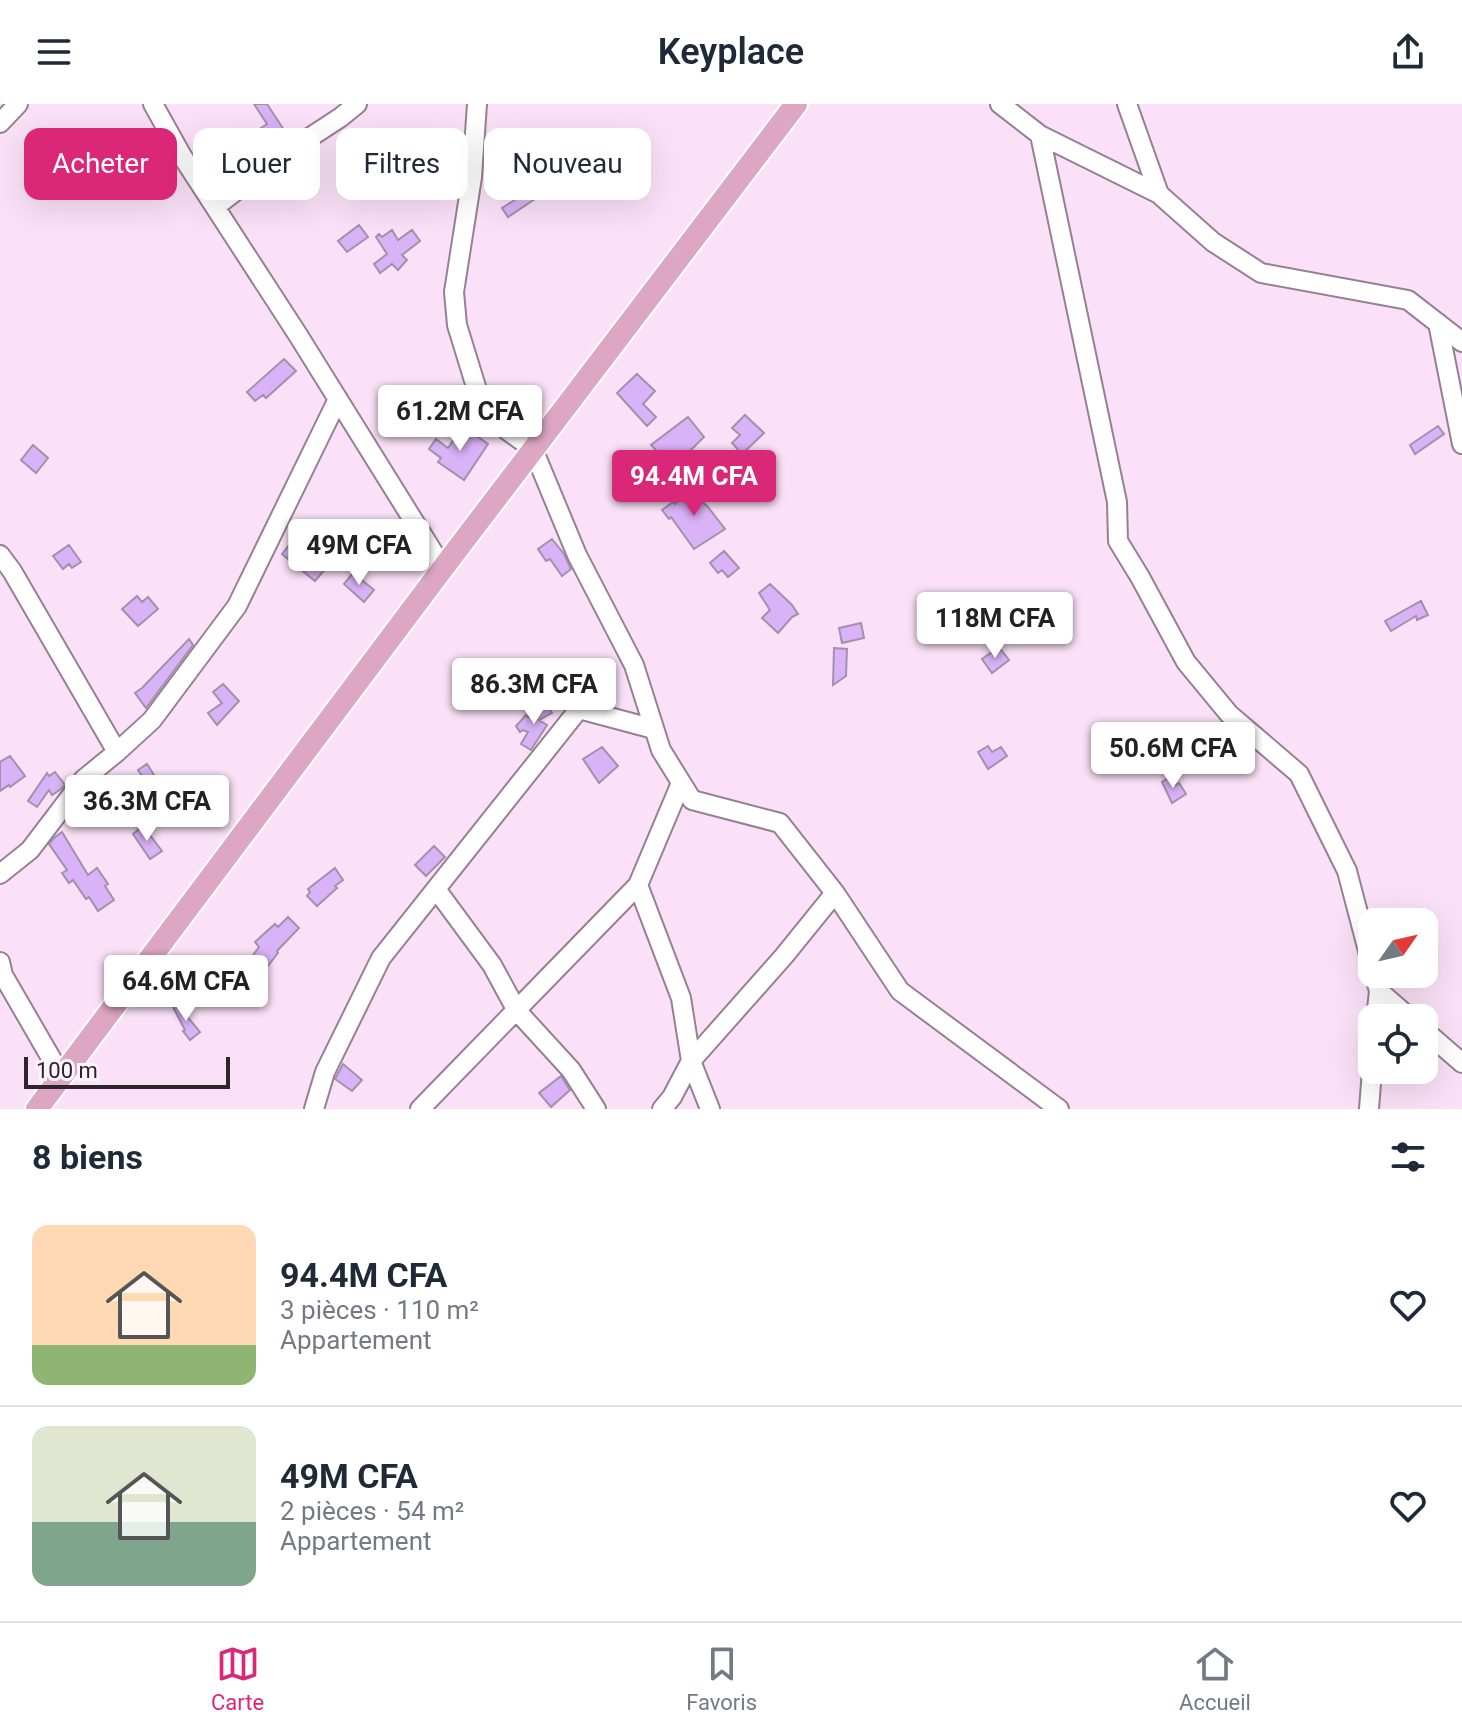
<!DOCTYPE html>
<html lang="fr">
<meta charset="utf-8">
<style>
:root{--surface:#fff;--page:#f6f6f7;--text:#1f2937;--muted:#747a83;--line:#e0e1e3;--accent:#db2777}
body{margin:0;font-family:Roboto,sans-serif;background:var(--page);color:var(--text);height:100vh;display:flex;flex-direction:column;font-size:30px;white-space:nowrap}
*{box-sizing:border-box;margin:0}
p{font-size:26px;color:var(--muted)}
.icon{flex:none;width:44px;height:44px;fill:none;stroke:currentColor;stroke-width:2;stroke-linecap:round;stroke-linejoin:round}
.map{position:relative;height:1005px;overflow:hidden}
.drawer{display:flex;flex-direction:column;background:var(--surface);flex:1}
.drawer>*{flex:none}
.top-card{position:absolute;left:24px;top:24px;width:800px;height:72px;display:flex;gap:16px}
.needle{width:52px;rotate:56deg}
.tools{position:absolute;left:1358px;top:804px;display:grid;gap:16px}
.tools a{display:grid;place-items:center;width:80px;height:80px;border-radius:16px;background:var(--surface);box-shadow:0 8px 32px #0002;font-size:40px}
.scale{position:absolute;left:24px;bottom:20px;width:206px;box-sizing:border-box;padding-left:8px;border:4px solid #2d242c;border-top:0;font-size:22px;line-height:28px;white-space:nowrap;color:#2d242c;-webkit-text-stroke:6px #fef4fc;paint-order:stroke}
.price{position:absolute;translate:-50% -68px;padding:0 18px;border-radius:8px;background:#fff;color:#222;font-size:26px;line-height:52px;filter:drop-shadow(0 2px 4px #0008)}
.price::after{content:'';position:absolute;left:50%;top:48px;width:24px;height:18px;margin-left:-12px;background:inherit;clip-path:polygon(0 0,100% 0,50% 100%)}
.price.current{background:var(--accent);color:#fff}
ul{padding:0;list-style:none}
li{display:flex;align-items:center;gap:24px;height:200px;padding:0 32px}
li+li{border-top:2px solid var(--line)}
li span{display:grid;place-items:center;flex:none;width:224px;height:160px;border-radius:16px;color:#555}
li>.icon{margin-inline-start:auto}
span .icon{width:96px;height:96px;fill:#fffc;stroke-width:1}
li b{font-size:34px}
h2{display:flex;justify-content:space-between;align-items:center;height:96px;padding:0 32px;font-size:34px}
.pill{padding:0 28px;border-radius:16px;background:var(--surface);box-shadow:0 8px 32px #0002;font-size:28px;line-height:72px}
.pill.current{background:var(--accent);color:#fff}
header{display:flex;justify-content:space-between;align-items:center;height:104px;padding:0 32px;background:var(--surface);font-size:36px;font-weight:600}
.menu{display:flex;justify-content:space-around;align-items:center;height:112px;border-top:2px solid var(--line);background:var(--surface);font-size:22px;color:var(--muted)}
.menu a{display:grid;justify-items:center;gap:4px}
.menu .current{color:var(--accent)}
.map>svg:first-child{display:block}
</style>
<header><svg class="icon" aria-label="menu" viewBox="0 0 24 24"><path d="M4 6h16M4 12h16M4 18h16"/></svg>Keyplace<svg class="icon" aria-label="share" viewBox="0 0 24 24"><path d="M12 15V3M7 8l5-5 5 5M5 13v7h14v-7"/></svg></header>
<div class="map">
<svg width="1462" height="1005" viewBox="0 0 1462 1005">
<rect width="100%" height="100%" fill="#fae1f7"/>
<path fill="#dab2f7" stroke="#a092ab" stroke-width="2" d="M254,0H267L284,26L263,40L255,28L267,20Z
M532,85L538,93L508,113L502,104Z
M359,121L368,133L347,148L338,137Z
M392,126L398,136L412,126L420,137L402,151L407,156L398,166L392,160L380,169L374,160L387,150L376,133L379,130L382,133Z
M284,255L296,267L266,294L263,291L255,297L247,288Z
M637,270L655,287L643,300L656,313L647,322L617,289Z
M745,311L764,329L742,350L732,339L740,331L732,324Z
M688,313L704,333L680,357L684,361L676,368L651,341Z
M463,322L488,340L464,376L438,358L441,354L429,345L436,335L448,344Z
M1438,322L1444,330L1415,350L1410,341Z
M33,341L48,354L36,369L21,356Z
M624,362L640,380L630,390L621,382L614,370Z
M693,378L703,393L699,395L708,403L725,425L694,445L671,413L669,415L662,406L673,398L675,400Z
M305,421L339,449L315,477L282,450Z
M552,435L564,450L571,465L562,472L550,455L546,457L538,445Z
M69,441L81,458L72,464L69,460L63,465L53,452Z
M724,447L739,464L728,473L722,466L718,469L710,459Z
M353,469L374,486L364,498L344,480Z
M770,480L792,501L798,510L792,513L778,529L762,514L770,506L759,489Z
M137,492L142,498L148,493L158,505L138,522L122,505Z
M1421,497L1428,511L1417,516L1416,512L1391,527L1385,517Z
M861,519L864,534L842,539L839,524Z
M189,535L193,541L146,604L135,589L142,584Z
M999,543L1009,556L992,569L982,555Z
M834,544L847,545L846,572L833,581Z
M223,580L239,597L217,621L208,609L222,599L213,588Z
M545,600L552,609L539,616L547,621L531,646L521,640L528,628L523,626L520,628L516,622L526,611L528,613Z
M988,642L992,648L1001,643L1007,652L988,665L978,648Z
M602,643L618,662L599,679L583,655Z
M10,652L25,672L10,683L9,681L0,687V658Z
M147,660L163,685L150,693L142,681L146,678L138,666Z
M55,668L65,681L61,685L52,691L49,686L37,703L28,697L47,669L49,672Z
M1171,672L1176,681L1179,679L1186,690L1172,699L1162,678Z
M143,722L162,747L150,755L133,730Z
M62,728L88,771L97,764L108,780L105,782L114,796L98,807L89,793L86,795L73,776L69,779L62,769L67,766L49,740L54,734Z
M434,742L445,753L426,772L415,761Z
M335,764L343,776L335,782L337,784L317,802L307,792L310,788L308,785Z
M288,813L299,824L277,847L278,849L267,863L253,851L259,843L255,838L275,820L278,823Z
M177,900L200,928L190,936L183,927L185,926L173,903Z
M343,960L362,976L352,987L335,975Z
M561,972L570,986L551,1003L539,989Z"/>
<g fill="none" stroke-linecap="round" stroke-linejoin="round">
<defs>
<path id="minor" d="M153,0L182,52L298,231L443,464
M477,0L472,73L454,188L457,221L477,286L508,327L533,345L577,451L634,561L661,646L692,696L780,719L835,789L900,887L1059,1005
M1000,0L1040,31L1159,90L1213,138L1261,169L1408,196L1462,238
M1127,0L1159,90
M0,19L18,0
M1040,31L1117,398L1118,437L1140,473L1186,558L1229,610L1299,670L1347,767L1372,862
M215,103L280,53L341,13L357,0
M1438,219L1462,340
M0,451L12,467L117,648L84,675L30,746L0,770
M117,648L152,616L237,502L338,295
M681,679L638,781L681,894L691,957L710,1005
M436,785L492,861L517,907L571,966L596,1005
M0,858L3,871L62,973
M1374,870L1379,887L1410,914
M1376,914L1379,887
M1424,926L1462,959
M314,1005L325,968L381,854L579,605L654,625
M420,1005L638,781
M662,1005L672,993L691,957L784,852L835,789
M1369,1005L1372,966"/>
<path id="major" d="M37,1005L443,464L796,0"/>
</defs>
<use href="#minor" stroke="#968094" stroke-width="22"/>
<use href="#major" stroke="#fff" stroke-width="26"/>
<use href="#minor" stroke="#fff" stroke-width="18"/>
<use href="#major" stroke="#dda6c2" stroke-width="22"/>
</g>
</svg>
<div class="tools">
<a><svg class="needle" viewBox="-14 -14 28 28"><path d="M0-13l5 13h-10z" fill="#e53935"/><path d="M0 13l5-13h-10z" fill="#747a83"/></svg></a>
<a><svg class="icon" aria-label="locate" viewBox="0 0 24 24"><circle cx="12" cy="12" r="6"/><path d="M12 2v4M12 18v4M2 12h4M18 12h4"/></svg></a>
</div>
<div class="scale">100 m</div>
<b class="price" style="left:460px;top:349px">61.2M CFA</b>
<b class="price current" style="left:694px;top:414px">94.4M CFA</b>
<b class="price" style="left:359px;top:483px">49M CFA</b>
<b class="price" style="left:995px;top:556px">118M CFA</b>
<b class="price" style="left:534px;top:622px">86.3M CFA</b>
<b class="price" style="left:1173px;top:686px">50.6M CFA</b>
<b class="price" style="left:147px;top:739px">36.3M CFA</b>
<b class="price" style="left:186px;top:919px">64.6M CFA</b>
<div class="top-card">
<a class="pill current">Acheter</a>
<a class="pill">Louer</a>
<a class="pill">Filtres</a>
<a class="pill">Nouveau</a>
</div>
</div>
<section class="drawer">
<h2>8 biens<svg class="icon" aria-label="filters" viewBox="0 0 24 24"><path d="M4 7h16M4 17h16"/><circle cx="9" cy="7" r="2"/><circle cx="15" cy="17" r="2"/></svg></h2>
<ul>
<li><span style="background:linear-gradient(#ffd9b3 75%,#8fb573 0)"><svg class="icon" aria-label="home" viewBox="0 0 24 24"><path d="M3 11l9-7 9 7M6 9v11h12V9"/></svg></span><div><b>94.4M CFA</b><p>3 pièces · 110 m²</p><p>Appartement</p></div><svg class="icon" aria-label="heart" viewBox="0 0 24 24"><path d="M12 20l-8-8c-3-5 5-10 8-4 3-6 11-1 8 4z"/></svg></li>
<li><span style="background:linear-gradient(#dfe7d0 60%,#7fa58c 0)"><svg class="icon" aria-label="home" viewBox="0 0 24 24"><path d="M3 11l9-7 9 7M6 9v11h12V9"/></svg></span><div><b>49M CFA</b><p>2 pièces · 54 m²</p><p>Appartement</p></div><svg class="icon" aria-label="heart" viewBox="0 0 24 24"><path d="M12 20l-8-8c-3-5 5-10 8-4 3-6 11-1 8 4z"/></svg></li>
</ul>
</section>
<nav class="menu">
<a class="current"><svg class="icon" aria-label="map" viewBox="0 0 24 24"><path d="M3 6l6-2 6 2 6-2v14l-6 2-6-2-6 2zM9 4v14M15 6v14"/></svg>Carte</a>
<a><svg class="icon" aria-label="saved" viewBox="0 0 24 24"><path d="M7 4h10v16l-5-4-5 4z"/></svg>Favoris</a>
<a><svg class="icon" aria-label="home" viewBox="0 0 24 24"><path d="M3 11l9-7 9 7M6 9v11h12V9"/></svg>Accueil</a>
</nav>
